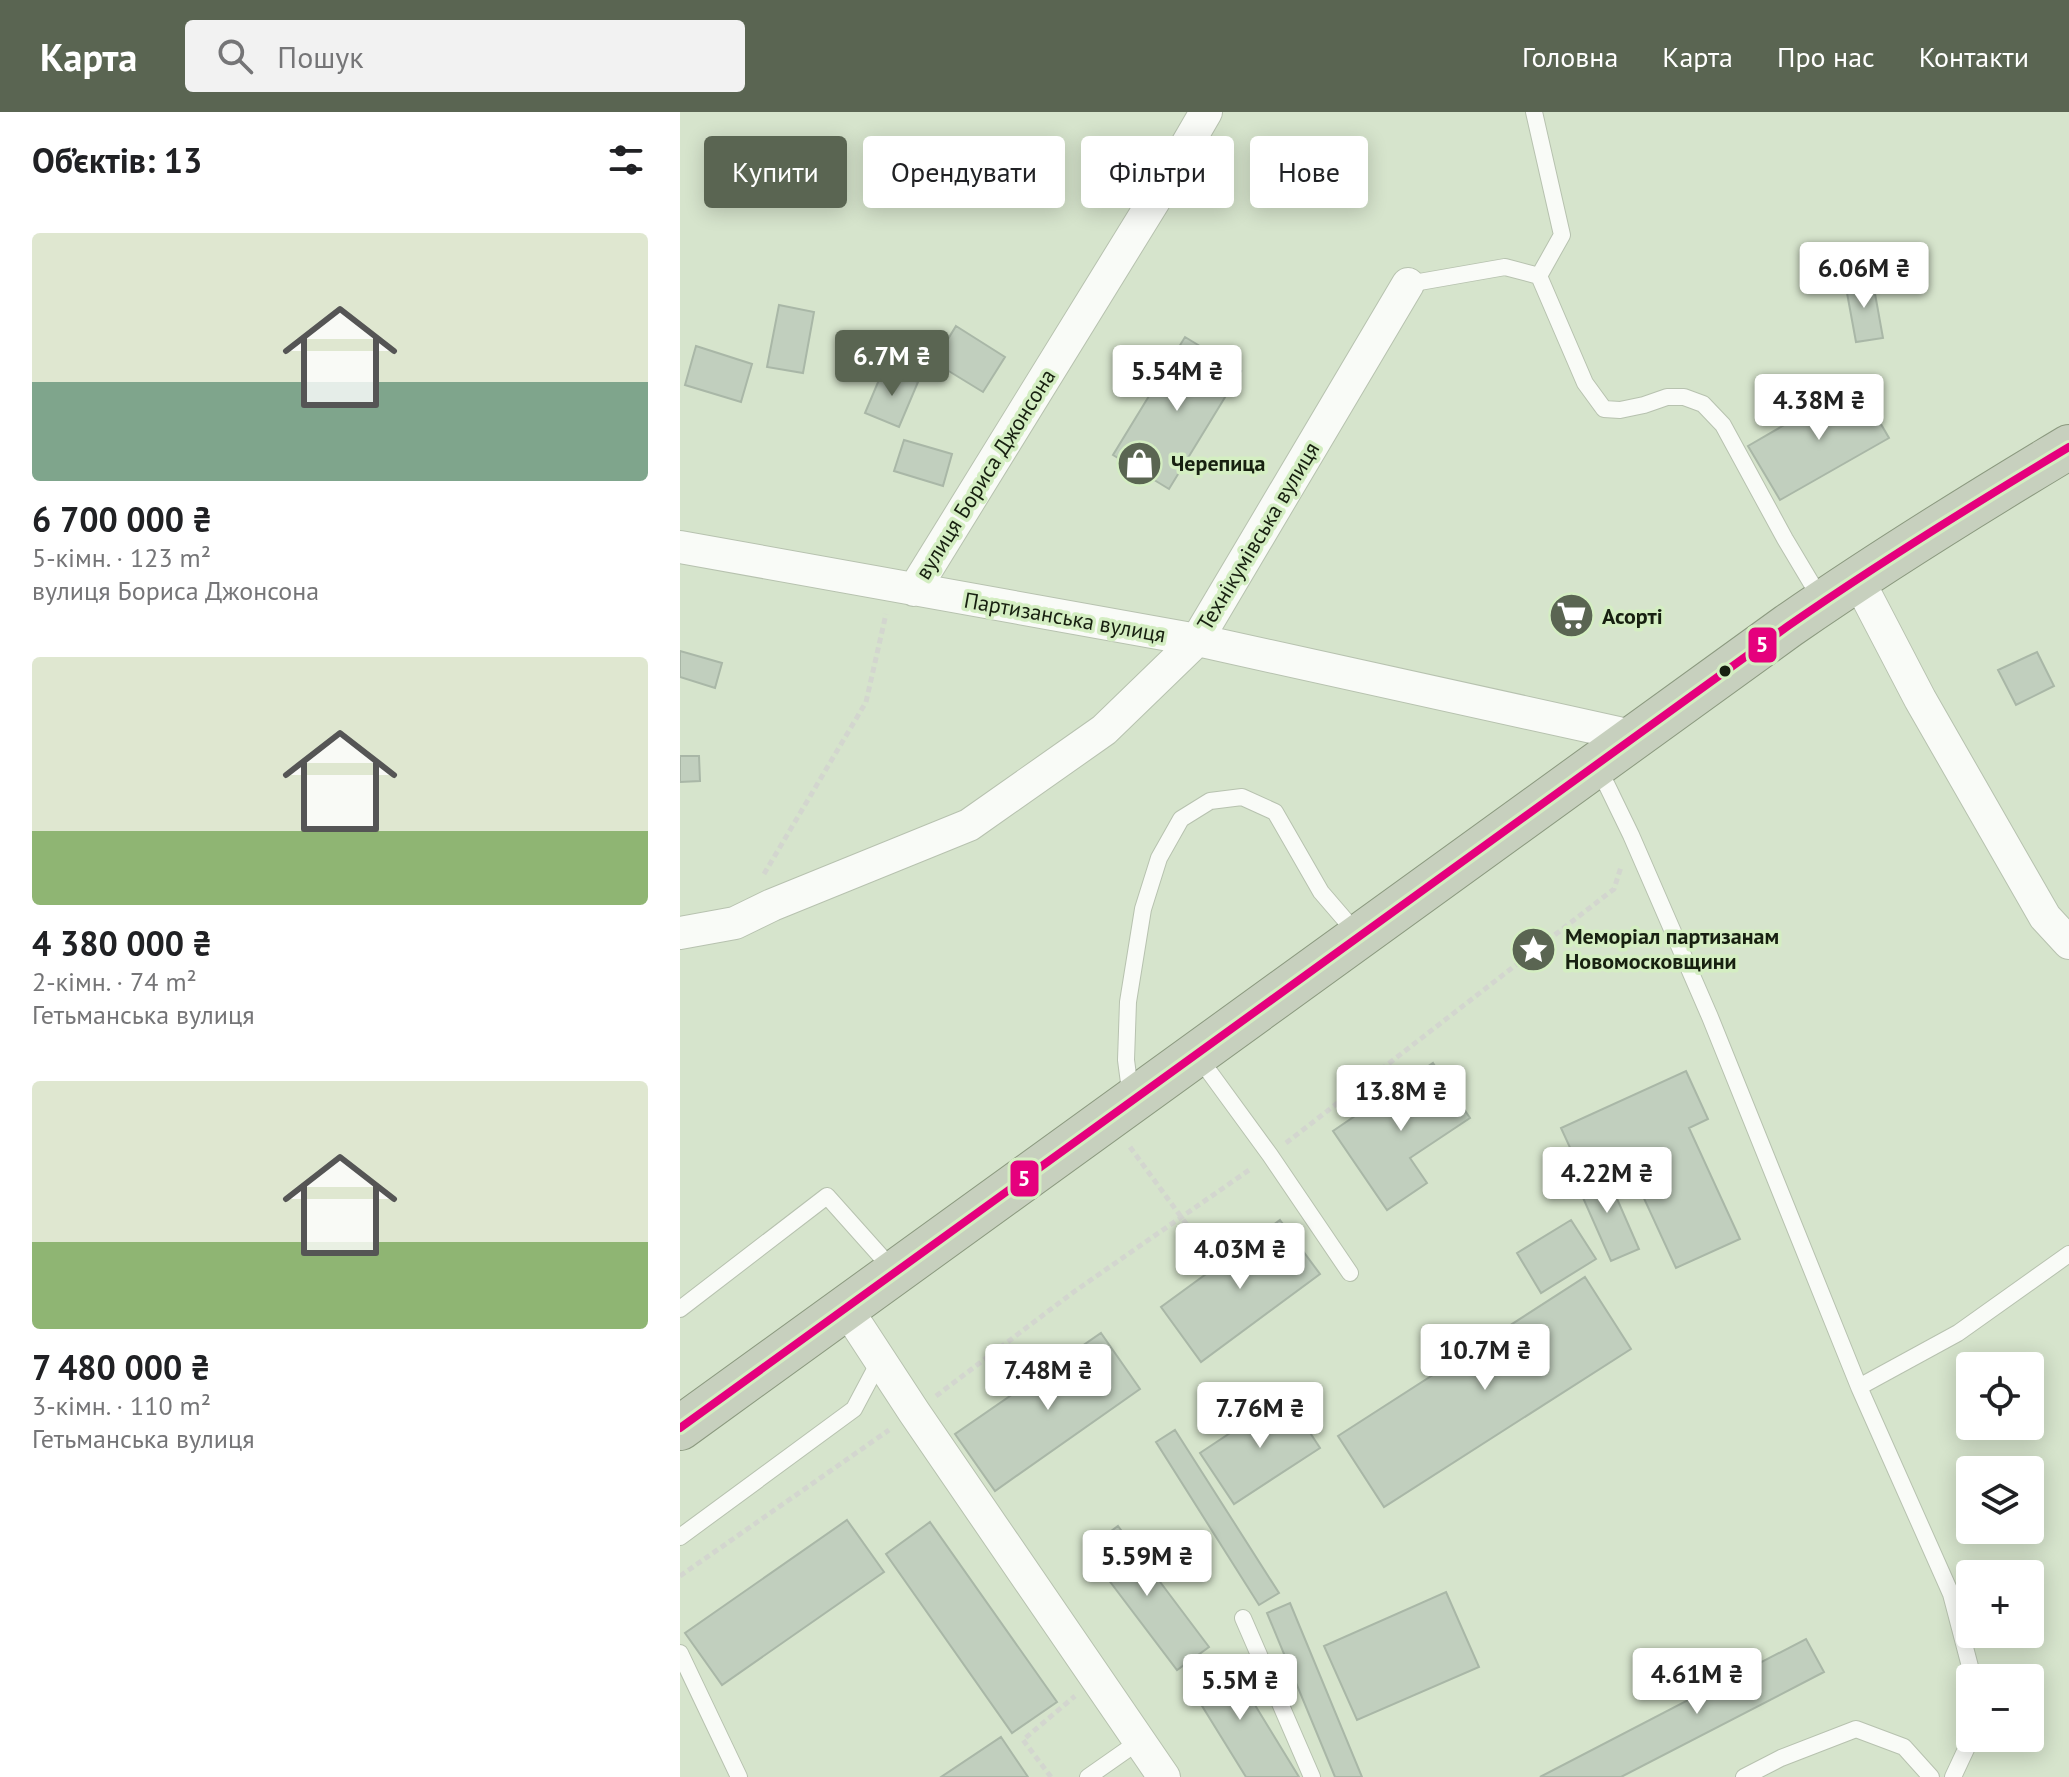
<!DOCTYPE html>
<html lang="uk">
<meta charset="utf-8">
<style>
:root{--surface:#fff;--page:#f2f2f2;--text:#202124;--muted:#757577;--accent:#5a6552}
body{margin:0;font-family:"PT Sans",sans-serif;background:var(--page);color:var(--text);height:100vh;display:flex;flex-direction:column;font-size:30px;white-space:nowrap}
*{box-sizing:border-box;margin:0}
p{font-size:26px;color:var(--muted)}
.icon{flex:none;width:44px;height:44px;fill:none;stroke:currentColor;stroke-width:2;stroke-linecap:round;stroke-linejoin:round}
.map{position:relative;flex:1;overflow:hidden}
.sheet{display:flex;flex-direction:column;background:var(--surface);width:680px}
.sheet>*{flex:none}
.hud{position:absolute;left:24px;top:24px;width:760px;height:72px;display:flex;gap:16px}
.fabs{position:absolute;left:1276px;top:1240px;display:grid;gap:16px}
.fabs a{display:grid;place-items:center;width:88px;height:88px;border-radius:8px;background:var(--surface);box-shadow:0 4px 20px #0003;font-size:40px}
.price{position:absolute;translate:-50% -68px;padding:0 18px;border-radius:8px;background:#fff;color:#222;font-size:26px;line-height:52px;filter:drop-shadow(0 2px 4px #0008)}
.price::after{content:'';position:absolute;left:50%;top:48px;width:24px;height:18px;margin-left:-12px;background:inherit;clip-path:polygon(0 0,100% 0,50% 100%)}
.price.active{background:var(--accent);color:#fff}
ul{padding:0;list-style:none}
li{display:grid;align-content:center;gap:16px;height:424px;padding:0 32px}
li span{display:grid;place-items:center;height:248px;border-radius:8px;color:#555}
li>.icon{margin-inline-start:auto}
span .icon{width:144px;height:144px;fill:#fffc;stroke-width:1}
li b{font-size:34px}
h2{display:flex;justify-content:space-between;align-items:center;height:96px;padding:0 32px;font-size:34px}
.tag{padding:0 28px;border-radius:8px;background:var(--surface);box-shadow:0 4px 20px #0003;font-size:28px;line-height:72px}
.tag.active{background:var(--accent);color:#fff}
header{display:flex;align-items:center;gap:48px;box-sizing:border-box;height:112px;padding:0 40px;background:var(--accent);color:#fff}
header strong{font-size:38px}
nav{display:flex;gap:44px;margin-inline-start:auto;font-size:28px}
.search{width:560px;height:72px;background:var(--page);display:flex;align-items:center;gap:20px;box-sizing:border-box;padding:0 28px;border-radius:8px;color:var(--muted);font-size:30px}
main{display:flex;flex:1;min-height:0}
.map>svg:first-child{display:block}
</style>
<header>
<strong>Карта</strong>
<div class="search"><svg class="icon" aria-label="search" viewBox="0 0 24 24"><circle cx="10" cy="10" r="6"/><path d="M15 15l6 6"/></svg>Пошук</div>
<nav><a>Головна</a><a>Карта</a><a>Про нас</a><a>Контакти</a></nav>
</header>
<main>
<section class="sheet">
<h2>Об’єктів: 13<svg class="icon" aria-label="filters" viewBox="0 0 24 24"><path d="M4 7h16M4 17h16"/><circle cx="9" cy="7" r="2"/><circle cx="15" cy="17" r="2"/></svg></h2>
<ul>
<li><span style="background:linear-gradient(#dfe7d0 60%,#7fa58c 0)"><svg class="icon" aria-label="home" viewBox="0 0 24 24"><path d="M3 11l9-7 9 7M6 9v11h12V9"/></svg></span><div><b>6 700 000 ₴</b><p>5-кімн. · 123 m²</p><p>вулиця Бориса Джонсона</p></div></li>
<li><span style="background:linear-gradient(#dfe7d0 70%,#8fb573 0)"><svg class="icon" aria-label="home" viewBox="0 0 24 24"><path d="M3 11l9-7 9 7M6 9v11h12V9"/></svg></span><div><b>4 380 000 ₴</b><p>2-кімн. · 74 m²</p><p>Гетьманська вулиця</p></div></li>
<li><span style="background:linear-gradient(#dfe7d0 65%,#8fb573 0)"><svg class="icon" aria-label="home" viewBox="0 0 24 24"><path d="M3 11l9-7 9 7M6 9v11h12V9"/></svg></span><div><b>7 480 000 ₴</b><p>3-кімн. · 110 m²</p><p>Гетьманська вулиця</p></div></li>
</ul>
</section>
<div class="map">
<svg width="1389" height="1665" viewBox="0 0 1389 1665">
<rect width="100%" height="100%" fill="#d6e4cc"/>
<path fill="#c1cfbe" stroke="#a9b7a7" stroke-width="2" d="M1192,165L1203,226L1176,230L1165,170Z
M99,193L134,200L123,261L87,255Z
M276,214L325,245L303,280L254,250Z
M505,225L561,259L489,377L433,343Z
M16,234L72,252L61,290L5,273Z
M204,256L238,270L219,315L185,301Z
M1177,271L1209,326L1100,388L1068,334Z
M224,328L272,342L263,374L214,359Z
M0,539L42,551L35,576L0,565Z
M1357,540L1374,574L1336,593L1318,558Z
M0,644H19L20,669L0,670Z
M753,951L790,1006L730,1046L747,1071L707,1098L653,1019Z
M1006,959L1028,1007L1009,1016L1060,1127L996,1156L945,1045L903,1064L881,1016Z
M924,1057L959,1137L931,1149L896,1070Z
M600,1108L640,1162L521,1250L481,1195Z
M891,1108L916,1147L861,1181L837,1141Z
M905,1165L951,1237L704,1395L658,1324Z
M421,1221L460,1277L315,1379L275,1322Z
M606,1284L640,1336L554,1392L520,1341Z
M495,1318L599,1481L579,1493L476,1330Z
M167,1408L204,1460L42,1573L5,1521Z
M250,1410L377,1590L332,1621L206,1442Z
M438,1414L529,1535L497,1558L406,1438Z
M766,1480L799,1555L677,1608L644,1534Z
M610,1491L682,1665H655L587,1501Z
M1126,1527L1144,1560L941,1665H860Z
M545,1544L619,1665H566L506,1568Z
M321,1625L348,1665H261Z"/>
<g fill="none" stroke-linecap="round" stroke-linejoin="round">
<defs>
<path id="lane" d="M854,0L882,123L859,164
M728,172L825,155L859,164L905,271L924,297L940,298L964,293L987,285H1004L1023,292L1043,313L1105,427L1142,489
M918,655L951,723L1030,905L1179,1275L1271,1482L1293,1566
M517,943L590,1043L670,1161
M451,986L446,948L448,890L463,797L479,746L501,707L530,689L562,685L595,700L641,780L678,823
M0,1197L147,1084L214,1159
M1179,1275L1278,1221L1389,1142
M0,1425L174,1297L200,1248
M563,1506L632,1665
M0,1541L59,1665
M408,1665L458,1630
M1064,1665L1101,1646L1176,1617L1224,1635L1251,1665
M1273,1665L1287,1635L1290,1620"/>
<path id="street" d="M0,435L517,528L957,625
M1177,466L1240,587L1365,805L1389,831
M234,478L480,79L526,0
M0,821L55,811L92,793L289,713L424,618L517,528L728,172
M166,1196L234,1300L484,1665"/>
<path id="highway" d="M0,1316L1108,514C1199,451 1294,392 1389,335"/>
</defs>
<use href="#lane" stroke="#b7c2af" stroke-width="18"/>
<use href="#street" stroke="#b7c2af" stroke-width="34"/>
<use href="#highway" stroke="#8b997f" stroke-width="46"/>
<path stroke="#d3d6cf" stroke-width="5" stroke-dasharray="6 4" stroke-linecap="butt" d="M84,762L186,590L206,502
M606,1031L934,777L941,755
M450,1035L537,1154
M256,1284L395,1179L572,1056
M0,1464L209,1318
M371,1665L343,1628L395,1584"/>
<use href="#lane" stroke="#f9fbf7" stroke-width="16"/>
<use href="#street" stroke="#f9fbf7" stroke-width="32"/>
<use href="#highway" stroke="#c7d0be" stroke-width="44"/>
<defs>
<path id="bus-1" d="M0,1316L1108,514C1199,451 1294,392 1389,335"/>
</defs>
<use href="#bus-1" stroke="#d4eec2" stroke-width="14"/>
<use href="#bus-1" stroke="#e5007d" stroke-width="8"/>
</g>
<defs>
<symbol id="shop-disc" viewBox="-11 -11 22 22"><circle r="9.5" fill="#5a6552" stroke="#d4eec2"/><path d="M-5-2.5h2.3a2.7 3.5 0 0 1 5.4 0H5L5.5 6h-11ZM-1.5-2.5h3a1.5 2.3 0 0 0-3 0Z" fill="#fff"/></symbol>
<symbol id="supermarket-disc" viewBox="-11 -11 22 22"><circle r="9.5" fill="#5a6552" stroke="#d4eec2"/><path d="M-6-5.5h2.5l.6 2H6L4.5 2H-2.5L-4.4-4H-6ZM-1.5 3.2a1.3 1.3 0 1 0 .1 0ZM3 3.2a1.3 1.3 0 1 0 .1 0Z" fill="#fff"/></symbol>
<symbol id="sight-disc" viewBox="-11 -11 22 22"><circle r="9.5" fill="#5a6552" stroke="#d4eec2"/><path d="M0-6L1.8-2.2L6-1.7L2.9 1.2L3.7 5.4L0 3.3L-3.7 5.4L-2.9 1.2L-6-1.7L-1.8-2.2Z" fill="#fff"/></symbol>
</defs>
<g fill-rule="evenodd">
<use href="#shop-disc" x="434" y="326" width="51" height="51"/>
<use href="#supermarket-disc" x="866" y="478" width="51" height="51"/>
<use href="#sight-disc" x="828" y="812" width="51" height="51"/>
</g>
<circle fill="#172010" stroke="#d4eec2" stroke-width="3" cx="1045" cy="559" r="7"/>
<g text-anchor="middle" dominant-baseline="central" stroke-width="7" stroke-linejoin="round" paint-order="stroke">
<g font-size="22" font-weight="bold" fill="#172010" stroke="#d4eec2" text-anchor="start">
<text x="491" y="351">Черепица</text>
<text x="922" y="504">Асорті</text>
<text x="885" y="824">Меморіал партизанам<tspan x="885" dy="25">Новомосковщини</tspan></text>
</g>
<g font-size="22" fill="#172010" stroke="#d4eec2">
<text transform="translate(305 362) rotate(-58)">вулиця Бориса Джонсона</text>
<text transform="translate(578 424) rotate(-59)">Технікумівська вулиця</text>
<text transform="translate(385 505) rotate(10)">Партизанська вулиця</text>
</g>
</g>
<g stroke="#d4eec2" stroke-width="3">
<rect x="1067" y="514" width="31" height="38" rx="8" fill="#e5007d"/>
<rect x="329" y="1047" width="31" height="39" rx="8" fill="#e5007d"/>
</g>
<g font-size="22" text-anchor="middle" font-weight="bold" fill="#fff">
<text x="1082" y="540">5</text>
<text x="344" y="1074">5</text>
</g>
</svg>
<div class="fabs">
<a><svg class="icon" aria-label="locate" viewBox="0 0 24 24"><circle cx="12" cy="12" r="6"/><path d="M12 2v4M12 18v4M2 12h4M18 12h4"/></svg></a>
<a><svg class="icon" aria-label="layers" viewBox="0 0 24 24"><path d="M12 4l9 5-9 5-9-5zM3 14l9 5 9-5"/></svg></a>
<a>+</a>
<a>−</a>
</div>
<b class="price" style="left:1184px;top:198px">6.06M ₴</b>
<b class="price active" style="left:212px;top:286px">6.7M ₴</b>
<b class="price" style="left:497px;top:301px">5.54M ₴</b>
<b class="price" style="left:1139px;top:330px">4.38M ₴</b>
<b class="price" style="left:721px;top:1021px">13.8M ₴</b>
<b class="price" style="left:927px;top:1103px">4.22M ₴</b>
<b class="price" style="left:560px;top:1179px">4.03M ₴</b>
<b class="price" style="left:805px;top:1280px">10.7M ₴</b>
<b class="price" style="left:368px;top:1300px">7.48M ₴</b>
<b class="price" style="left:580px;top:1338px">7.76M ₴</b>
<b class="price" style="left:467px;top:1486px">5.59M ₴</b>
<b class="price" style="left:1017px;top:1604px">4.61M ₴</b>
<b class="price" style="left:560px;top:1610px">5.5M ₴</b>
<div class="hud">
<a class="tag active">Купити</a>
<a class="tag">Орендувати</a>
<a class="tag">Фільтри</a>
<a class="tag">Нове</a>
</div>
</div>
</main>
